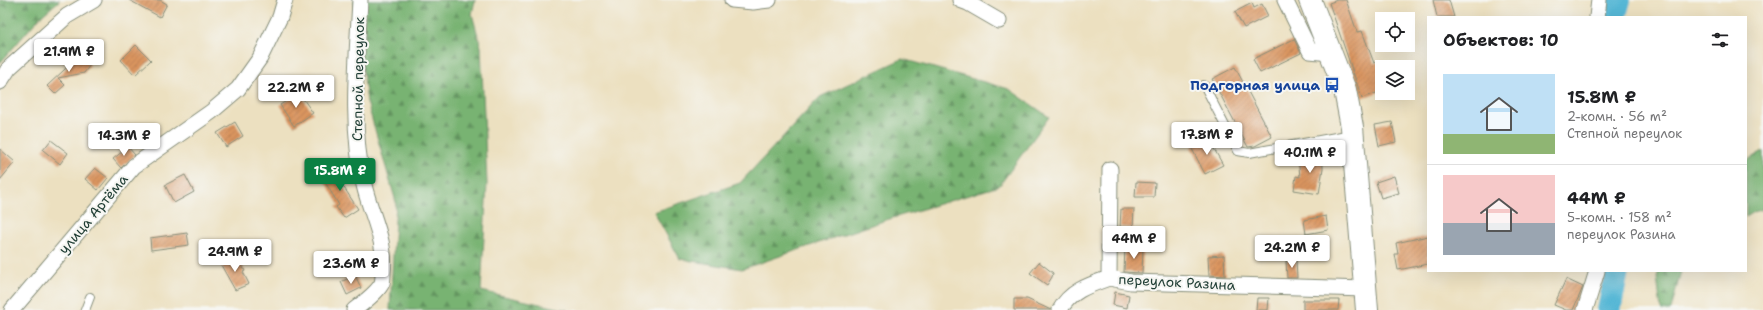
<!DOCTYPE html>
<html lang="ru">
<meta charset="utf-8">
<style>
:root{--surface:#fff;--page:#f2f2f2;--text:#202124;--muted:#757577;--line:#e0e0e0;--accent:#0b8043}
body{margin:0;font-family:"Shantell Sans",sans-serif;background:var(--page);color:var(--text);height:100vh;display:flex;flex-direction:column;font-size:15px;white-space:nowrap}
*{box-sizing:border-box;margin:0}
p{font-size:13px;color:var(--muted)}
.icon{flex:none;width:22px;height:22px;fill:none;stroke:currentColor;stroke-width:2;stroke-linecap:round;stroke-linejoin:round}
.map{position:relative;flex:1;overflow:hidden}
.sheet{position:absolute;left:1427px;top:16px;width:320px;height:256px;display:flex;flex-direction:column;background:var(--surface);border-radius:0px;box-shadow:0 4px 16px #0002}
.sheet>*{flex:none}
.fabs{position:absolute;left:1375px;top:12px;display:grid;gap:8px}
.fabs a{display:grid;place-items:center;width:40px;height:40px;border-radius:0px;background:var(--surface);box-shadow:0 4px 16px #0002;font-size:20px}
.price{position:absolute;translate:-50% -34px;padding:0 9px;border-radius:4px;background:#fff;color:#222;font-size:13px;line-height:26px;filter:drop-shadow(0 1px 2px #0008)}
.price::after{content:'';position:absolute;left:50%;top:24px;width:12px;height:9px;margin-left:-6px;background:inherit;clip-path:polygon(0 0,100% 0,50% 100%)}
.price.current{background:var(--accent);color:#fff}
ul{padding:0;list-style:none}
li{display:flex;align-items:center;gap:12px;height:100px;padding:0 16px}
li+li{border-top:1px solid var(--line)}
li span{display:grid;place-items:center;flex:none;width:112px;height:80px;border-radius:0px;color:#555}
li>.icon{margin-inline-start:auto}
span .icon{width:48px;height:48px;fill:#fffc;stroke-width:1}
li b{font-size:17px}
h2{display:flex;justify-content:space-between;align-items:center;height:48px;padding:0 16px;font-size:17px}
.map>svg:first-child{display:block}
</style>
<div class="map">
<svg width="1763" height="310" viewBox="0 0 1763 310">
<defs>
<pattern id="forest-firs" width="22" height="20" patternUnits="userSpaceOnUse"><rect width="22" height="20" fill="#78b372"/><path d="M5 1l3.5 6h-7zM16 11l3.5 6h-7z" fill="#62935e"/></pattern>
<pattern id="building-hatch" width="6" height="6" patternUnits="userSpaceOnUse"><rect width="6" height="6" fill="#da945f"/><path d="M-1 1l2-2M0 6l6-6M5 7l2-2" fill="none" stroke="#b07a4f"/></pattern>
</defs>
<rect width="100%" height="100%" fill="#f6f6f2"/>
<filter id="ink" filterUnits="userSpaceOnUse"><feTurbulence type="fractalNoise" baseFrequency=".025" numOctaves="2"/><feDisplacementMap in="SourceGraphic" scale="8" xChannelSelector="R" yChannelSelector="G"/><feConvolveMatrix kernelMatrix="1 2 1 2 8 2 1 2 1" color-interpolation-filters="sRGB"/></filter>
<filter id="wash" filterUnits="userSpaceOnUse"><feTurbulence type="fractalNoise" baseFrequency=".012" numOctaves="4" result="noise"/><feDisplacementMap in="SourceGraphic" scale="16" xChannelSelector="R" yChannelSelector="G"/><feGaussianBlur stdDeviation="0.9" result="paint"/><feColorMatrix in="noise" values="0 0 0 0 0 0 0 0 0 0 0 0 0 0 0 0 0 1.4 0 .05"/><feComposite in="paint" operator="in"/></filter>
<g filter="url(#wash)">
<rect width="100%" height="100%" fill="#ece0c0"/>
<path fill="url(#forest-firs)" stroke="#4c7853" d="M0,0H60L39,18L0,63Z
M354,0H475L472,14L481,47L487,183L481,291L567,310H390L396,202L367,102Z
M902,59L1009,89L1049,117L999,186L886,220L742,269L680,259L654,212L740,183L820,97Z
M1763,151V209L1754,212L1746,217V161Z
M1659,271H1681L1671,310H1661L1657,277Z"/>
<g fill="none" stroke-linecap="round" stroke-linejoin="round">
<path stroke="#56b7d5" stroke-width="24" d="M1614,17L1619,0
M1609,310L1617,271"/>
</g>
<g id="blocks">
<path fill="url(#building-hatch)" d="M129,0H160L167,4L160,17Z
M1337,0H1346L1357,32L1362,31L1374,63L1382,61V91L1362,98L1329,3Z
M1433,0H1449L1454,17H1437Z
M1252,3L1254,8L1262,4L1268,16L1244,28L1235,12Z
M1294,39L1301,53L1260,73L1253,59Z
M136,45L151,60L135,75L121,60Z
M80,55L90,65L84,73L58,78L65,85L55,94L47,86Z
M1235,67L1272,137L1255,146L1248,147L1212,79Z
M299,93L313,113L294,126L280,105Z
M235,122L243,136L226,147L217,133Z
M1392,122L1396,142L1379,146L1375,125Z
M1208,138L1223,165L1205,174L1191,147Z
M51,140L68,153L60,164L43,150Z
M128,147L135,155L121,168L113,159Z
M0,149L15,162L0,180Z
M1322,154L1323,168L1319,194L1294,190L1296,176L1300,177L1298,157Z
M337,167L346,180L341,183L358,209L344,218L336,207L339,205L322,177Z
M95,168L108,178L98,190L85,179Z
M185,175L194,192L174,203L165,185Z
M1394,176L1399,193L1381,198L1376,182Z
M1136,182L1155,183L1154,197H1135Z
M1121,209H1134L1133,228L1120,227Z
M1326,216L1328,230L1306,234L1304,220Z
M187,233L189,245L151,250L150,238Z
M1428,236V264L1398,270L1395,254H1398L1396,243Z
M1125,246L1143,247L1142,273L1124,272Z
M1224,255L1225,276L1209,275L1208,256Z
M237,256L245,271L243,272L249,284L235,290L221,265Z
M1296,260L1297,278H1287L1286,261Z
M1039,262L1053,273L1052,277L1047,285L1030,273Z
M355,275L361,288L347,295L341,282Z
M1566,279L1583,287L1573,310H1566L1554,305Z
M1115,292L1129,295L1127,308L1113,305Z
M1257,298H1269L1268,310H1256Z
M1014,299H1027L1051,310H1014Z
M1303,300H1339L1338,310H1303Z"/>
</g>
</g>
<g filter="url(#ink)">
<use href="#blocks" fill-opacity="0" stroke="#868e7a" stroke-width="1"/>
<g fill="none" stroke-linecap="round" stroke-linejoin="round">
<defs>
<path id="lane" d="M1204,85L1238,151L1249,153L1352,134
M85,310L90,297"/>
<path id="street" d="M732,0L753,2L769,0
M960,0L968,3L999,21
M1285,0L1310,51L1330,53
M1597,17L1599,0
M0,82L9,68L67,16L94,0
M1109,278L1131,282L1365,289
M12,310L134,166L211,112L238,89L260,58L280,17L285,0
M354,310C362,304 378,292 382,283C383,280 383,276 383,273C387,242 371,215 364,185C350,125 357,61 360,0
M1060,310C1070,291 1089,285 1109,278L1110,169
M1585,310L1597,271"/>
<path id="secondary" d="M1310,0L1345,90L1352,127L1367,310"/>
</defs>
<use href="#lane" stroke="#868e7a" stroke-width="10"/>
<use href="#street" stroke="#868e7a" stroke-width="17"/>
<use href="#secondary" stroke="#868e7a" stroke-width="24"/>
<use href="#lane" stroke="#fff" stroke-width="8"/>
<use href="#street" stroke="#fff" stroke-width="15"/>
<use href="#secondary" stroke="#fff" stroke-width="22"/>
</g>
</g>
<defs>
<symbol id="bus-bare" viewBox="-9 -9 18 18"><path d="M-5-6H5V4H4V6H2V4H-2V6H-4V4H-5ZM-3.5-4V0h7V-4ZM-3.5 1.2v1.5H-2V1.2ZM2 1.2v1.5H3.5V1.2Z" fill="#1a4fb4" stroke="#f6f6f2" stroke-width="2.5" paint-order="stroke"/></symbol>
</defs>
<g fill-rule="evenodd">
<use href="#bus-bare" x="1321" y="74" width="22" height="22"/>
</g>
<g text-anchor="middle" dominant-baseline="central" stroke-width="4" stroke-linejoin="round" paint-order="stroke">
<g font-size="14" fill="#1f3d34" stroke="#f6f6f2">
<text transform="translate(358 79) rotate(-89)">Степной переулок</text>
<text transform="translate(93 214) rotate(-50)">улица Артёма</text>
<text transform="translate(1177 282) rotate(3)">переулок Разина</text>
</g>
<g font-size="14" font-weight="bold" fill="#164399" stroke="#f6f6f2" text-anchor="end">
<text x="1320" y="85">Подгорная улица</text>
</g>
</g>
</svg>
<div class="fabs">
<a><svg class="icon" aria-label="locate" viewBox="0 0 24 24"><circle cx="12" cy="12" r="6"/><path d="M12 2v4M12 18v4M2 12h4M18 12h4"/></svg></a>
<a><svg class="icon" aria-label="layers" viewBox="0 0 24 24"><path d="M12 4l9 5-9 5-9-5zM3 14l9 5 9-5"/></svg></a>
</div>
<b class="price" style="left:69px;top:73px">21.9M ₽</b>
<b class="price" style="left:296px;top:109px">22.2M ₽</b>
<b class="price" style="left:1207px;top:156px">17.8M ₽</b>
<b class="price" style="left:124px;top:157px">14.3M ₽</b>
<b class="price" style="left:1310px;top:174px">40.1M ₽</b>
<b class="price current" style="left:340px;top:192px">15.8M ₽</b>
<b class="price" style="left:1134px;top:260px">44M ₽</b>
<b class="price" style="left:1292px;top:269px">24.2M ₽</b>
<b class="price" style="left:235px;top:273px">24.9M ₽</b>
<b class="price" style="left:351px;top:285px">23.6M ₽</b>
<section class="sheet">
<h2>Объектов: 10<svg class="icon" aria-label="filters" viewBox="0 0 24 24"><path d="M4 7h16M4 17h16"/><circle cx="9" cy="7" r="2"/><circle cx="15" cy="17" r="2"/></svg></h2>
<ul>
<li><span style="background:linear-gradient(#bfe0f5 75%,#8fb573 0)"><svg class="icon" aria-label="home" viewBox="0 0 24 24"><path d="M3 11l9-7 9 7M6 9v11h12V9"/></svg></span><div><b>15.8M ₽</b><p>2-комн. · 56 m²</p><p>Степной переулок</p></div></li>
<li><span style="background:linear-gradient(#f6c9c9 60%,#9aa5b1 0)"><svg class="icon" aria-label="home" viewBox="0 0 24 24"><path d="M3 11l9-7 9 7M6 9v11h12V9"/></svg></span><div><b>44M ₽</b><p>5-комн. · 158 m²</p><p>переулок Разина</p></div></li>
</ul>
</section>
</div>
